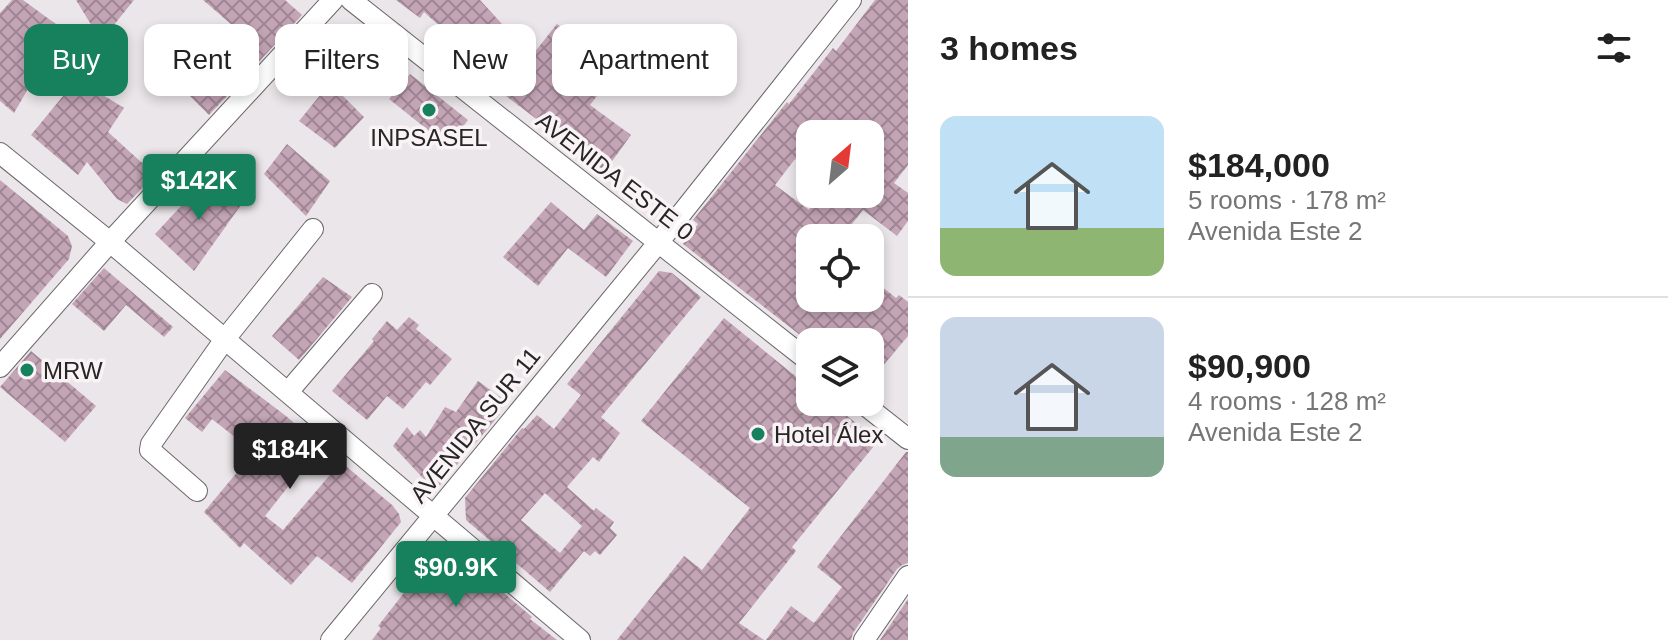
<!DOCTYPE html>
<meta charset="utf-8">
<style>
:root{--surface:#fff;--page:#f2f2f2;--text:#222;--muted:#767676;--line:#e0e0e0;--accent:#16815c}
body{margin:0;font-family:Helvetica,sans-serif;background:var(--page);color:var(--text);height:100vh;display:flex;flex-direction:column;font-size:30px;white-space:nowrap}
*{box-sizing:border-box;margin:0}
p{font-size:26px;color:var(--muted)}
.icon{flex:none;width:44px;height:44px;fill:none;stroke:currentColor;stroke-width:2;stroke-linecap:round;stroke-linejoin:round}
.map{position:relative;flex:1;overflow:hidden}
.drawer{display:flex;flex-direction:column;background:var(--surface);width:760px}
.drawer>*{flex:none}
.guide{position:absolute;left:24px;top:24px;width:760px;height:72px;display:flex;gap:16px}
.needle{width:52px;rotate:28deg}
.controls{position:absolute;left:796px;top:120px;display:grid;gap:16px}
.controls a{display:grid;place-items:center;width:88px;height:88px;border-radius:16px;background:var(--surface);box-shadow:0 4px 12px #0003;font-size:40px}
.price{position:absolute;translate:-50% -68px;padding:0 18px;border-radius:8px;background:var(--accent);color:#fff;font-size:26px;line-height:52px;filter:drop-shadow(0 2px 4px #0008)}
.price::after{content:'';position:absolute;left:50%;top:48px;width:24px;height:18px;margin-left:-12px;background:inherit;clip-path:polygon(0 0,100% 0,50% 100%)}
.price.active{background:#222;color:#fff}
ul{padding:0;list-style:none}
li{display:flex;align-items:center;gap:24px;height:200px;padding:0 32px}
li+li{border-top:2px solid var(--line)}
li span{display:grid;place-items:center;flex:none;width:224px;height:160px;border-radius:16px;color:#555}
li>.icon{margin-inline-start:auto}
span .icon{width:96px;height:96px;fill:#fffc;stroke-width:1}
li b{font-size:34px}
h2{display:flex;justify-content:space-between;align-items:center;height:96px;padding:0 32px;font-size:34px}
.chip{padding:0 28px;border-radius:16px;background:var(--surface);box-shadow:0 4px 12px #0003;font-size:28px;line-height:72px}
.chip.active{background:var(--accent);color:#fff}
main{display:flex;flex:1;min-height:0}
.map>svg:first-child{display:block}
</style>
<main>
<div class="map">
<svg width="908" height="640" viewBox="0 0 908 640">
<defs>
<pattern id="building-cross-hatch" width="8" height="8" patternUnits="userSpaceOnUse" patternTransform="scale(2)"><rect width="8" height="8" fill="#c4a5b6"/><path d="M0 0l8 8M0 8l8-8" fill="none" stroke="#9f8694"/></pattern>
</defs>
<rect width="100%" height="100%" fill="#ebe6e9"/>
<path fill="url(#building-cross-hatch)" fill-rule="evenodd" d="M12,0H23L68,33L46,66L43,63L14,113L0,101V13Z
M76,0H134L101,41Z
M203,0H285L302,15L243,79L240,77L227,92L229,94L209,115L188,94L240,32Z
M396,0H480L513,36L486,68L424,12L420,18Z
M875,0H908V165L894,183L908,193V221L897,236L863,210L841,238H810V298H870V277L896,298L899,295L908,302V336L870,381V342H809L683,244L698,224L693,220L697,215L787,102L789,104L833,48L836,51ZM810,134H870V194H821L809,210L775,185L795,159L810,170Z
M557,24L616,71L590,105L631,135L605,171L502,93Z
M410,74L468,120L448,146L389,99Z
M77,79L124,108L108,132L141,162L158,171L127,204L117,199L87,162L78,175L31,135Z
M330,83L364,117L335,148L299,121Z
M287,144L330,181L306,216L264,174Z
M210,175L241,205L194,271L155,234Z
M0,180L68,236L72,246L69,259L0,339Z
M551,202L584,230L597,214L633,241L606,277L568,248L538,286L503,257Z
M104,268L173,327L164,337L126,305L104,331L72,304Z
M659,271L672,273L701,297L601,417L620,433L599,462L593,457L567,487L594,511L596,508L614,522L610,528L617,535L600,555L595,551L590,556L584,551L550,592L466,520L465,498L522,428L524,429L537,415L554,429L581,395L567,384ZM545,493L582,526L560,553L521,520Z
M323,277L352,297L299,360L272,336Z
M409,317L419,325L416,329L452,359L430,385L426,382L403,409L387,396L367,420L332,391L374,341L372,339L387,321L397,330Z
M724,318L810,388V402H830L878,441L792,547L796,551L739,623L764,640H617L684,556L702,570L750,508L641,421Z
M31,351L96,406L65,442L0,387Z
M225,370L286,416L320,446L265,516L283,530L341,462L392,505L399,514L401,522L352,583L317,556L291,585L244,543L240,548L204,512L254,452L212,419L202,432L185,418Z
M478,381L507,402L497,412L500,414L435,491L393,446L407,427L414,436L420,430L426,437L445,407L456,412Z
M906,452H908V563L902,565L897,569L853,633L851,640H766L791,606L814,623L842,587L817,567Z
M440,547L487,584L490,581L532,617L530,619L557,640H372L381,628L378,626Z
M908,599V640H880Z"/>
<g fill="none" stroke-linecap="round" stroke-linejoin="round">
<defs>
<path id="street" d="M351,0L810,362
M0,153L110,242L580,640
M0,367L110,242L333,0
M288,392L372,294
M861,402L908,439
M197,491L150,450L151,444L225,339L313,229
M331,640L658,243L851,0
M864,640L908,576"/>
</defs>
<use href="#street" stroke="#6c676a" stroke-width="22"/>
<use href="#street" stroke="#fff" stroke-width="20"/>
</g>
<g fill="#16815c" stroke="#f9f3f6" stroke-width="3">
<circle cx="429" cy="110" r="8"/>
<circle cx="27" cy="370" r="8"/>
<circle cx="758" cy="434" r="8"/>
</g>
<g text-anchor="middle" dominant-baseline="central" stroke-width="7" stroke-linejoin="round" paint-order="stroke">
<g font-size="24" fill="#272526" stroke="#f9f3f6" text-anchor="start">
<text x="429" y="137" text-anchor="middle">INPSASEL</text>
<text x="43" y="370">MRW</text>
<text x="774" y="434">Hotel Álex</text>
</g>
<g font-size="24" fill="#272526" stroke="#f9f3f6">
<text transform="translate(615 176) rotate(38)">AVENIDA ESTE 0</text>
<text transform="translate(475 425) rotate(-51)">AVENIDA SUR 11</text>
</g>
</g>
</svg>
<div class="controls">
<a><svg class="needle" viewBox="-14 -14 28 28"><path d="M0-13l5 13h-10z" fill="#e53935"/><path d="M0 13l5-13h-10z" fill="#767676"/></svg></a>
<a><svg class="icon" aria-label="locate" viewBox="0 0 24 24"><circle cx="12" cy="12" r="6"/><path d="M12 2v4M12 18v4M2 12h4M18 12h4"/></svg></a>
<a><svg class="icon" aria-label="layers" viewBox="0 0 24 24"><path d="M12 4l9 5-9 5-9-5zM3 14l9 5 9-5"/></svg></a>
</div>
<b class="price" style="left:199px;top:222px">$142K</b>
<b class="price active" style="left:290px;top:491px">$184K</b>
<b class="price" style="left:456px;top:609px">$90.9K</b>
<div class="guide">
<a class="chip active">Buy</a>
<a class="chip">Rent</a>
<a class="chip">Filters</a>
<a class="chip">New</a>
<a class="chip">Apartment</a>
</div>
</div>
<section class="drawer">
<h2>3 homes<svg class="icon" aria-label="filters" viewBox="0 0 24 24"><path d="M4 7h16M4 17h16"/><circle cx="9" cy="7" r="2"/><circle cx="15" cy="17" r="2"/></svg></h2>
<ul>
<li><span style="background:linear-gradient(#bfe0f5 70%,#8fb573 0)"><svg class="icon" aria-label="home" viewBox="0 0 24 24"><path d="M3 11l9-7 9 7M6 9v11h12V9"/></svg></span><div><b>$184,000</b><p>5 rooms · 178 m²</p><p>Avenida Este 2</p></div></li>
<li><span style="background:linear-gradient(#c9d6e8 75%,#7fa58c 0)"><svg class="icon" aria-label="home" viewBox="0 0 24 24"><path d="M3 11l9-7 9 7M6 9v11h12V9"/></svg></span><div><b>$90,900</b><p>4 rooms · 128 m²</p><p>Avenida Este 2</p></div></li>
</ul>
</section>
</main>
